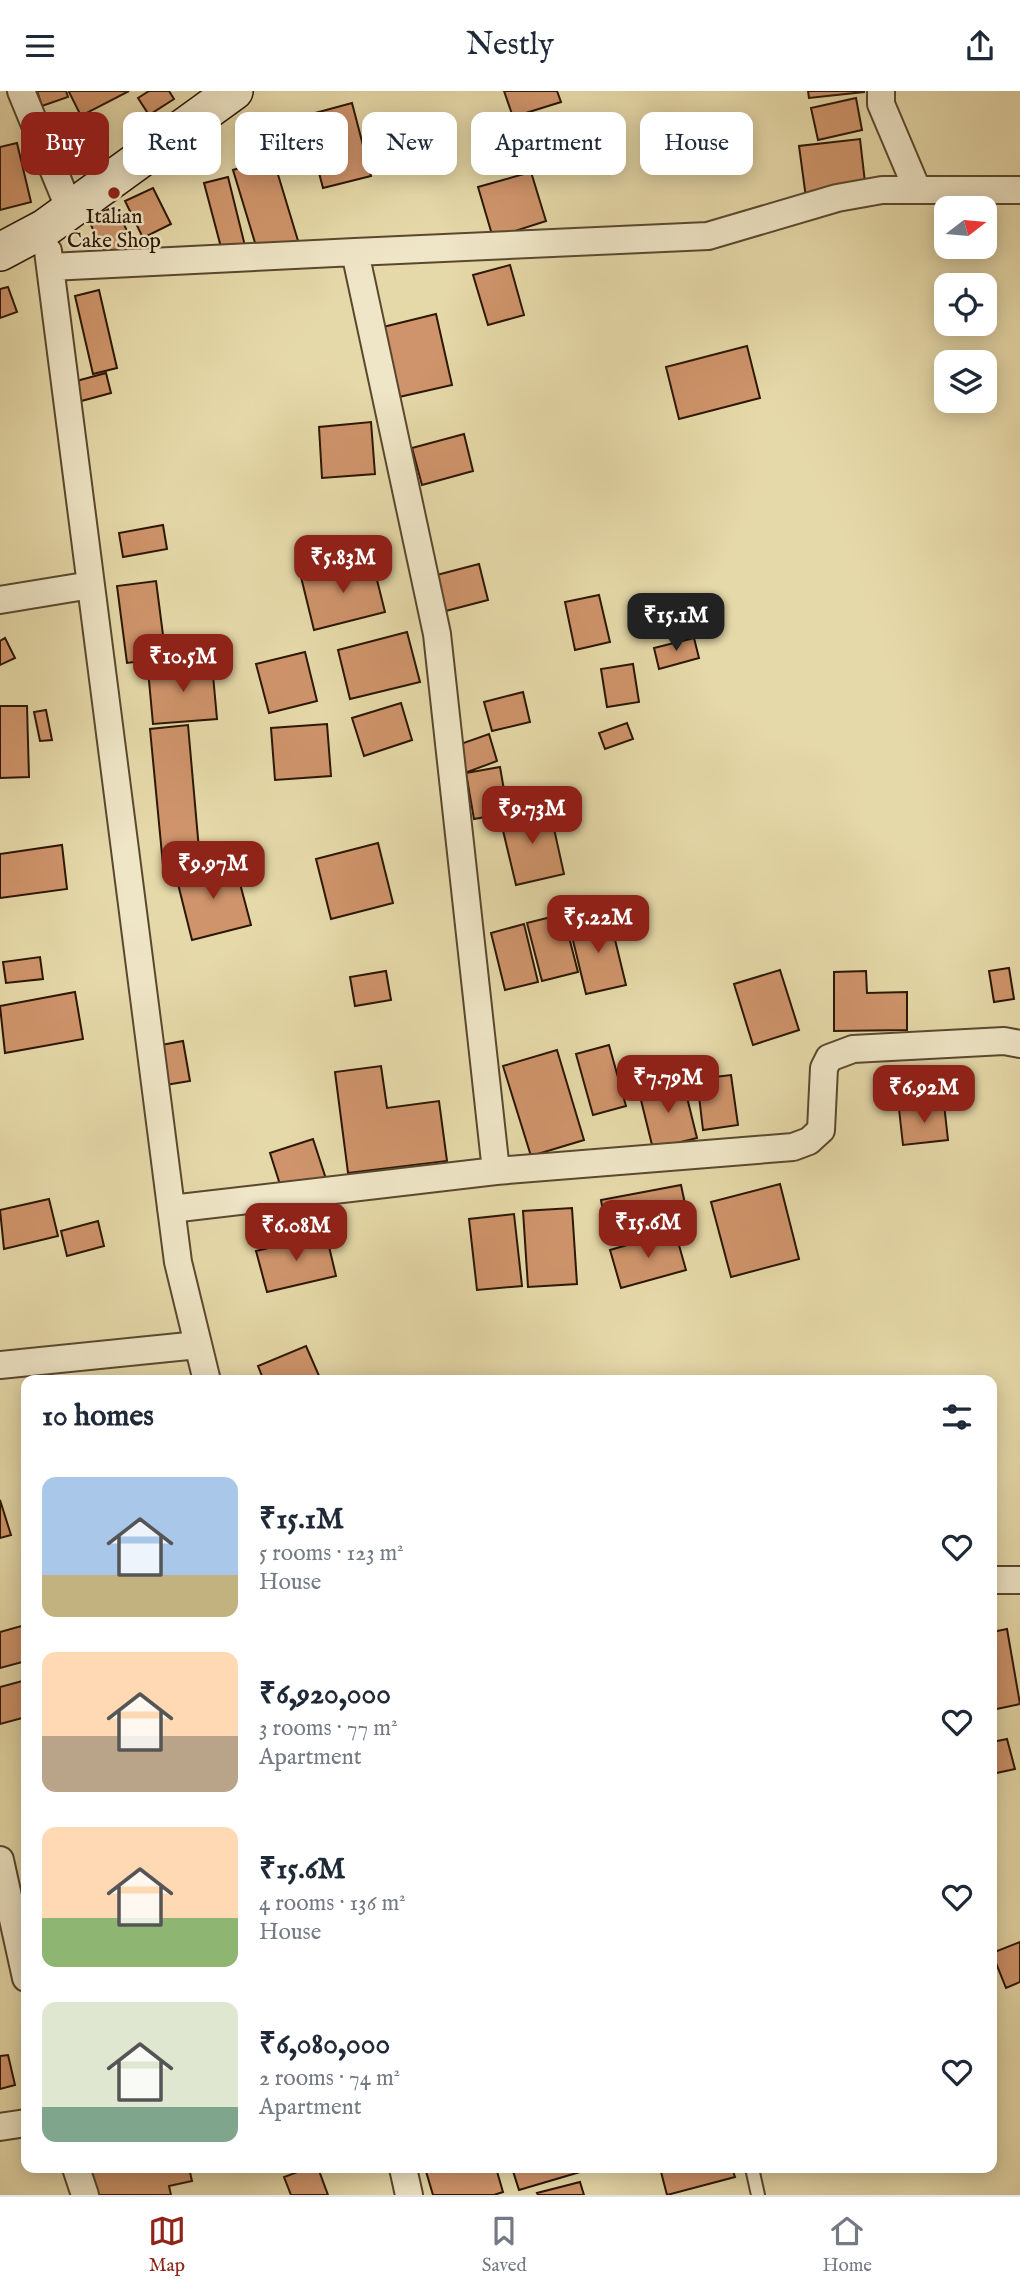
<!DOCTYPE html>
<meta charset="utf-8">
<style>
:root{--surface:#fff;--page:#f2f2f3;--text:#1f2937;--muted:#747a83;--line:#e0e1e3;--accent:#8f2418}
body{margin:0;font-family:"IM FELL English",serif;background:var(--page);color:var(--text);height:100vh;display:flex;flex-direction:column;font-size:26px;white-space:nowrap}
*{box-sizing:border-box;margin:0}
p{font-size:23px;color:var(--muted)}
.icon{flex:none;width:38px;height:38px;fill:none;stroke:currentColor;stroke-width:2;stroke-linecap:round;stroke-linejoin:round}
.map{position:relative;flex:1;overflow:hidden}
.panel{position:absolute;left:21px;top:1284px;width:976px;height:798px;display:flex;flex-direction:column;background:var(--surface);border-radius:14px;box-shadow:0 4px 18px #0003}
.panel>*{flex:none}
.top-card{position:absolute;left:21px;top:21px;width:978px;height:63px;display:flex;gap:14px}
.needle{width:46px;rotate:74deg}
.tools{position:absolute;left:934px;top:105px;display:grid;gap:14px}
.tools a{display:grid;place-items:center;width:63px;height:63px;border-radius:14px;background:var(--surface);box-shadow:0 4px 18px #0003;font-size:35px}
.price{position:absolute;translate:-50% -60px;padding:0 16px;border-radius:14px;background:var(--accent);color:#fff;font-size:23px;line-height:46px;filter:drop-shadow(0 2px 4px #0008)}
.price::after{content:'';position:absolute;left:50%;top:42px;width:21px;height:16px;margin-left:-10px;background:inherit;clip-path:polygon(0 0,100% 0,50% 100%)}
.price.current{background:#222;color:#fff}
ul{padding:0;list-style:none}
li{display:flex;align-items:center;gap:21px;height:175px;padding:0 21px}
li span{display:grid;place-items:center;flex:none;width:196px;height:140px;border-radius:14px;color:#555}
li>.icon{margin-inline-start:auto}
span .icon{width:84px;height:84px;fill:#fffc;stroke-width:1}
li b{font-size:30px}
h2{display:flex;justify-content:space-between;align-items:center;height:84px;padding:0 21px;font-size:30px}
.chip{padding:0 24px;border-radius:14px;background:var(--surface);box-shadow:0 4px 18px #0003;font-size:24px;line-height:63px}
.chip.current{background:var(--accent);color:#fff}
header{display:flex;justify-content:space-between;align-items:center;height:91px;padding:0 21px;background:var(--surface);font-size:32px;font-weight:600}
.menu{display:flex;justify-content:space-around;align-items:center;height:98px;border-top:2px solid var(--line);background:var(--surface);font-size:19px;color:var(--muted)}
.menu a{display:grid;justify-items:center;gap:4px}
.menu .current{color:var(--accent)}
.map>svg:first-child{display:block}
</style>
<header><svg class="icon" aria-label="menu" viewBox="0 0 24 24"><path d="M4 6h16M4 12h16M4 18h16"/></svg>Nestly<svg class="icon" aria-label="share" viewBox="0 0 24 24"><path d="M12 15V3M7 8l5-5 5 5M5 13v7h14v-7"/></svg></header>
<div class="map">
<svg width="1020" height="2104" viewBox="0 0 1020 2104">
<rect width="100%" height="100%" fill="#e6d9a9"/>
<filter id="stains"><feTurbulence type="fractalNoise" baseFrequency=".00286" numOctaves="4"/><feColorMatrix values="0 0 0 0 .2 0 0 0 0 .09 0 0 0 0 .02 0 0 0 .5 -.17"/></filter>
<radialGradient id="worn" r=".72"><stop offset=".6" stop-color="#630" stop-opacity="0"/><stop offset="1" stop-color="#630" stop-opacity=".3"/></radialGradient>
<path fill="#cf946b" stroke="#2c1705" stroke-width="2" d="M37,0H66L68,6L42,15Z
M71,0H129L81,25L69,1Z
M149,0H169L174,8L149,24L138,7Z
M504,0H557L561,11L513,26Z
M808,0H864V1L809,7Z
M856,7L862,39L818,49L811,17Z
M352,12L371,85L323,97L304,25Z
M860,48L866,100L806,107L799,55Z
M17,52L31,111L0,119V56Z
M273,67L299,153L259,165L233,79Z
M531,81L546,130L493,147L478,96Z
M228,86L245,155L222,160L204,92Z
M153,97L171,133L143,147L125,110Z
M115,115L133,152L106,165L88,128Z
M510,174L524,224L488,234L473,184Z
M8,196L17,221L0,227V198Z
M99,199L117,277L93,283L75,205Z
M436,223L452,294L399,306L383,236Z
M747,255L760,307L679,328L666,276Z
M106,282L111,302L74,312L69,292Z
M371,331L375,383L322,387L319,336Z
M464,343L473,380L422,394L412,357Z
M163,434L167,458L123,466L119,442Z
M372,469L385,521L314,539L301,486Z
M479,473L488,509L438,522L429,486Z
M156,490L166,567L127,572L117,495Z
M599,504L610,551L575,559L565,511Z
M407,541L420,591L350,608L338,559Z
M5,547L15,567L0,574V550Z
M694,547L699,567L659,578L654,557Z
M305,561L317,610L269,622L256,573Z
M212,573L217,628L153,633L148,579Z
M633,573L639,611L607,616L601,578Z
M523,601L530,631L492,640L484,611Z
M401,612L412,649L364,665L352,627Z
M0,615H27L29,686L0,687Z
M46,619L52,649L40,650L34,621Z
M627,632L633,648L605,658L599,642Z
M327,633L331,685L275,689L271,637Z
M188,634L200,770L163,774L150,638Z
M489,643L497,670L462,683L452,656Z
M500,676L508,722L474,728L466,682Z
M549,715L564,783L516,794L500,727Z
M378,752L393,812L331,828L316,768Z
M62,754L67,798L0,807V763Z
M234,770L251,834L192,849L176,785Z
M563,823L578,881L542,890L527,832Z
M609,824L626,894L586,903L569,833Z
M524,833L538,891L505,899L491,842Z
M40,866L43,888L6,892L3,871Z
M1009,877L1014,908L994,911L989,880Z
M780,879L799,939L753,954L734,893Z
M386,880L391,909L355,915L350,886Z
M866,880L867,902L907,901V939L834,940V881Z
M75,901L83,948L5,962L0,915Z
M183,950L190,990L153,996L145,957Z
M609,954L626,1015L593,1024L576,963Z
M557,959L584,1049L531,1065L503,975Z
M381,975L387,1017L439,1010L447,1070L348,1082L335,981Z
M908,982L910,1010L881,1012L879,985Z
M731,984L738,1034L703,1039L697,988Z
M683,990L697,1047L653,1058L639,1001Z
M944,1013L948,1049L903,1054L899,1018Z
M313,1048L326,1088L283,1103L270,1062Z
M780,1093L799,1168L731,1186L711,1111Z
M681,1094L688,1127L607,1143L601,1109Z
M49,1108L58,1145L4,1158L0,1119Z
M572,1117L577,1193L528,1196L523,1120Z
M514,1123L522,1195L477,1199L469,1128Z
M98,1130L104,1155L67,1165L61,1140Z
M675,1140L686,1179L621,1197L610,1159Z
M326,1143L336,1185L267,1201L256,1160Z
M306,1255L320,1287L264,1290L258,1275Z
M0,1409L11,1444L0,1447Z
M25,1534L26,1570L0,1577V1541Z
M1007,1538L1020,1613L992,1619V1541Z
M26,1589V1626L0,1633V1596Z
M1007,1648L1015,1678L992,1683V1651Z
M1020,1851V1891L1006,1897L992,1862Z
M8,1964L15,1994L0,1998V1965Z
M87,2077H189L192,2090L169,2095L171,2104H93Z
M308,2077H318L328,2104H291L284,2086Z
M425,2077H496L503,2101L494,2104H433Z
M512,2077H579L580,2081L519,2099Z
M660,2077H732L735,2086L667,2104Z
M580,2091L584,2104H538L537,2102Z"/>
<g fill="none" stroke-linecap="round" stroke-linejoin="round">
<defs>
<path id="lane" d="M752,2077L758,2104"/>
<path id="street" d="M21,0L70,119
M881,0V13L917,98
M48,160L178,1171L207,1290
M355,161L708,145L837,107L882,99H1020
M50,176L355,161L437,543L496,1080
M0,509L91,494
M171,1118L496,1080L793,1056L809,1050L821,1039L824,977L829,967L853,958L1004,950L1020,953
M0,1274L198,1254
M992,1489H1020
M0,1769L26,1887
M0,2036L26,2032
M76,2077L85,2104
M403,2077L409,2104"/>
<path id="secondary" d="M0,161L45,137L234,0"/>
</defs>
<use href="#lane" stroke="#5a482e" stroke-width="16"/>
<use href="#street" stroke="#5a482e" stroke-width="30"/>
<use href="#secondary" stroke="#2c1705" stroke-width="40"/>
<use href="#lane" stroke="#efe6c7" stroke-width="12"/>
<use href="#street" stroke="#efe6c7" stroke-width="26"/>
<use href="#secondary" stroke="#efe6c7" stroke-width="37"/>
</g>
<circle fill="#8f2418" stroke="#efe6c7" stroke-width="2.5" cx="114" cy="102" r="7"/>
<g text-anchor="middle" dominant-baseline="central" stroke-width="5" stroke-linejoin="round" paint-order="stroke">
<g font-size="21" fill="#2c1705" stroke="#efe6c7">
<text x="114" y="126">Italian<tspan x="114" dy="24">Cake Shop</tspan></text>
</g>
</g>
<rect width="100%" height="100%" filter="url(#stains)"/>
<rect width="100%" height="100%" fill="url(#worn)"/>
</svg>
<div class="tools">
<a><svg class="needle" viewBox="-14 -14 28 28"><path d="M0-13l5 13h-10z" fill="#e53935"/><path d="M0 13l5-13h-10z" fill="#747a83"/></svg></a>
<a><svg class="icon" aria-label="locate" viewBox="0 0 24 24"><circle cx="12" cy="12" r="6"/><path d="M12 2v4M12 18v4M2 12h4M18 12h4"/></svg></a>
<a><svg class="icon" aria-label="layers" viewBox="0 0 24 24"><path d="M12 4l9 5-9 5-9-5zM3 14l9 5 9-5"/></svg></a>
</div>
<b class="price" style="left:343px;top:504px">₹5.83M</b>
<b class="price current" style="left:676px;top:562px">₹15.1M</b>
<b class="price" style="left:183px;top:603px">₹10.5M</b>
<b class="price" style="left:532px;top:755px">₹9.73M</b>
<b class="price" style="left:213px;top:810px">₹9.97M</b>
<b class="price" style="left:598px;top:864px">₹5.22M</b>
<b class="price" style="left:668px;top:1024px">₹7.79M</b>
<b class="price" style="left:924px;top:1034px">₹6.92M</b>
<b class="price" style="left:648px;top:1169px">₹15.6M</b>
<b class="price" style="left:296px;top:1172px">₹6.08M</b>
<div class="top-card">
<a class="chip current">Buy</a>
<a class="chip">Rent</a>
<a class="chip">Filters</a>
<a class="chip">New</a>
<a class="chip">Apartment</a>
<a class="chip">House</a>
</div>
<section class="panel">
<h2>10 homes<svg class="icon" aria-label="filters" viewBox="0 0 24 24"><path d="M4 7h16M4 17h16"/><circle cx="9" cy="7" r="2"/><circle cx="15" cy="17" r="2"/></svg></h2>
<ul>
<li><span style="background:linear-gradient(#a9c7e8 70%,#c2b280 0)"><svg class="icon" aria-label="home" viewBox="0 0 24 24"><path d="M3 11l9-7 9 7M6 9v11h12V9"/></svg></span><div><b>₹15.1M</b><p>5 rooms · 123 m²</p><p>House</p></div><svg class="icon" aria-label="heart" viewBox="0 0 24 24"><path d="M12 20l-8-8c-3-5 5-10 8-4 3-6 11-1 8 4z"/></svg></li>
<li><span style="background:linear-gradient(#ffd9b3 60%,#b9a48a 0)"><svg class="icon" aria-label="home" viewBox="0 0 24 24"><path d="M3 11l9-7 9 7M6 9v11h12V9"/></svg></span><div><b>₹6,920,000</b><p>3 rooms · 77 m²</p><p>Apartment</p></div><svg class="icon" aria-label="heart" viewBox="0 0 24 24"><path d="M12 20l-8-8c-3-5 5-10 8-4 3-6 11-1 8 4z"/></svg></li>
<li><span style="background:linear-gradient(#ffd9b3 65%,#8fb573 0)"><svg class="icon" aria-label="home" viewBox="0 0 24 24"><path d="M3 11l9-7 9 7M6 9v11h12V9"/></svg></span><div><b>₹15.6M</b><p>4 rooms · 136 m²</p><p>House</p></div><svg class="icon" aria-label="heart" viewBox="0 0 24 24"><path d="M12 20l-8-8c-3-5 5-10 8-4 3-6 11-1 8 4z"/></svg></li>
<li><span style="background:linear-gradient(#dfe7d0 75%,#7fa58c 0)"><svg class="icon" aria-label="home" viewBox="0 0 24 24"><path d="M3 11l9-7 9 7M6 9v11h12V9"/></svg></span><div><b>₹6,080,000</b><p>2 rooms · 74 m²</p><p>Apartment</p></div><svg class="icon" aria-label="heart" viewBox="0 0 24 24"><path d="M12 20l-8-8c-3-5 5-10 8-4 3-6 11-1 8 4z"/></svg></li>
</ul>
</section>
</div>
<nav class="menu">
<a class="current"><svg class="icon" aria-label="map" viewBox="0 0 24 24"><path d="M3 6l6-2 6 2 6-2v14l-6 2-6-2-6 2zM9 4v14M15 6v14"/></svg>Map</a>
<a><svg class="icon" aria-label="saved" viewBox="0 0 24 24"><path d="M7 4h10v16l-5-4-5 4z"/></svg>Saved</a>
<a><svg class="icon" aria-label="home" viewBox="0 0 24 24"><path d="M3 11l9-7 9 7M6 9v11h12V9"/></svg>Home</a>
</nav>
